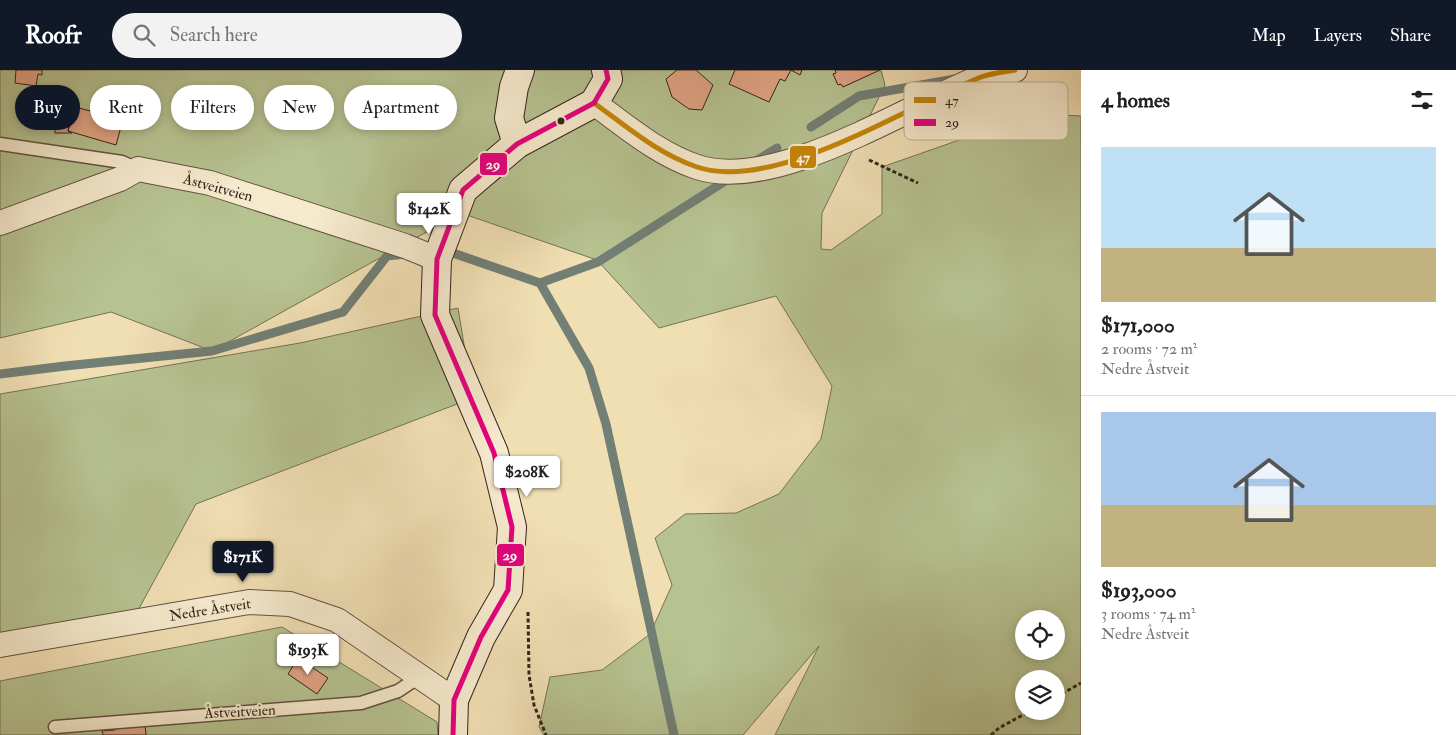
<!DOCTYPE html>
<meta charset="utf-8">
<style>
:root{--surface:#fff;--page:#f2f2f2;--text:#202124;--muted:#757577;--line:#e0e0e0;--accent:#111827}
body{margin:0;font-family:"IM FELL Double Pica",serif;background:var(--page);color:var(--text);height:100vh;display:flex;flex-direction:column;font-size:19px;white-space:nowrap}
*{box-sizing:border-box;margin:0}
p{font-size:16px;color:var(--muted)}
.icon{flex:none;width:28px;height:28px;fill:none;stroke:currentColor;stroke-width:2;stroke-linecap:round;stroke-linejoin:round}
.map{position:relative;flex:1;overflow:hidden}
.side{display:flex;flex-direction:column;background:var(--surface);width:375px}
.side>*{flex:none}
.hud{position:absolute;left:15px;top:15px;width:475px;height:45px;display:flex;gap:10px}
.buttons{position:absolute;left:1015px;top:540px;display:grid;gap:10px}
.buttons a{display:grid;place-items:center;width:50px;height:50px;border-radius:50%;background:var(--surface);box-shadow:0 2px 8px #0003;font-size:25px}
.price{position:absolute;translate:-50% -42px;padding:0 11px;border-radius:5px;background:#fff;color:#222;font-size:16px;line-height:32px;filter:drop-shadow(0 1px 2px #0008)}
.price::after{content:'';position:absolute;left:50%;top:30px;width:15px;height:11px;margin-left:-8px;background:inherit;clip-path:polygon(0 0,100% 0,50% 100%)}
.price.on{background:var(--accent);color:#fff}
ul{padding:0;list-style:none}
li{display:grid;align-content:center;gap:10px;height:265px;padding:0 20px}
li+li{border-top:1px solid var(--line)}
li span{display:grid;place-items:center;height:155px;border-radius:0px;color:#555}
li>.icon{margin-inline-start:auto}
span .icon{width:90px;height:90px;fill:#fffc;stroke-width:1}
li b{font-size:21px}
h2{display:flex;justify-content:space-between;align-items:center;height:60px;padding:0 20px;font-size:21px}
.chip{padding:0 18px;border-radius:22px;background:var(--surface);box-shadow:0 2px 8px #0003;font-size:18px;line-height:45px}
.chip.on{background:var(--accent);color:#fff}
header{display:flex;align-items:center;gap:30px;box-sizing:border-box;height:70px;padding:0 25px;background:var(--accent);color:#fff}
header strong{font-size:24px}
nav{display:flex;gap:28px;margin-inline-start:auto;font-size:18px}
.search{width:350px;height:45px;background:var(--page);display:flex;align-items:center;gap:12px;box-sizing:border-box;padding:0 18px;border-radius:28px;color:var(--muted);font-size:19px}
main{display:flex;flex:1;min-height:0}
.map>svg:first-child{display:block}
</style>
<header>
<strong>Roofr</strong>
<div class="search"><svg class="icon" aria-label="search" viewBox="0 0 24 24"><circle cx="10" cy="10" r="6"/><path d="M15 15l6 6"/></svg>Search here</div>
<nav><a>Map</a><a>Layers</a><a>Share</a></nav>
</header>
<main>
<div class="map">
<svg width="1081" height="665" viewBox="0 0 1081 665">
<rect width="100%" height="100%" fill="#f1dfb4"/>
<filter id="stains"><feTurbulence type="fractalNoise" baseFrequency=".004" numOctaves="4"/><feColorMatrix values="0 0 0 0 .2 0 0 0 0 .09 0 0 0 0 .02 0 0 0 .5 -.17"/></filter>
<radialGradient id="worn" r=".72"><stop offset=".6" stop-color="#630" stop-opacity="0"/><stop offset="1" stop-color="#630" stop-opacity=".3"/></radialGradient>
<path fill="#b6c290" stroke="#767256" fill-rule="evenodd" d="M0,0H881L885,15L822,143L821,179L831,180L882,144V97L962,69L1024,43L1081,46V665H775L819,576L743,665H544L539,657L550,607L602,600L650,564L672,515L655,468L685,444L736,443L779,424L821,369L832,316L776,226L659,258L597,190L461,143L212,281L111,242L0,268ZM1024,549H1056V581H1024ZM1024,609H1056V641H1024Z
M458,238L467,293L478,326L196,434L130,555L0,574V324L300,273Z
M282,557L437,652L438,665H0V611Z"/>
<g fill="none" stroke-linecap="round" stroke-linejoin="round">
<path stroke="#727f75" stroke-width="9" d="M811,57L859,26L955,9
M756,91L777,78
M443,182H450L540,213L589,298L606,354L674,665
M540,213L598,192L730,108
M0,304L65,296L212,281L343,242L387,186L406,184"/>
</g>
<path fill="#e1a484" stroke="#35231c" d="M16,0H42V5L38,4L36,16L15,13Z
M677,0H696L713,15L702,40L689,39L672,27L666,9Z
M735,0H802L800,5L791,0L785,11L780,9L769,32L729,14Z
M835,0H880L843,17L841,14L838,15L833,4L836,3Z
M75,37L94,42L93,46L122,53L116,75L68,61Z
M55,38H72L68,61L72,63H55Z
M298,588L328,608L317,624L288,604Z
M145,654L146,665H103L102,661L115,660L114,657Z"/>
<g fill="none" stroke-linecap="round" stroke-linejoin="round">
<defs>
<path id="lane" d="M0,74L122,92L138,99
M55,657L361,633L398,621L419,607"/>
<path id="street" d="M594,33C626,56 658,84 697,97C775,123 907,36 981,7C992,3 1004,2 1015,0
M0,153L120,109L138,99L210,113L405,176L437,189
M0,575L249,532L290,534L337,550L454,630"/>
<path id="secondary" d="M517,74L509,48L514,17L520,0
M453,665L454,630L481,567L508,520L512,457L494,383L435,245L437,189L463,120L517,74L594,33L608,9L606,0"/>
</defs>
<use href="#lane" stroke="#645242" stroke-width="15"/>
<use href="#street" stroke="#645242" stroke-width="26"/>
<use href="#secondary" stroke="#35231c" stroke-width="30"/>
<path stroke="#35231c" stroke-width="3" stroke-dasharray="4 2.5" stroke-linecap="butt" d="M869,90L918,113
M528,542L529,605L534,635L546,665
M1056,627L1081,613
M991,665L999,658L1030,641"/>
<use href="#lane" stroke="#f6eace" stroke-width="12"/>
<use href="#street" stroke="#f6eace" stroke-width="24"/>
<use href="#secondary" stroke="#f6eace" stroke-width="28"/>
<defs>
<path id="bus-1" d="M594,33C626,56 658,84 697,97C775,123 907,36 981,7C992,3 1004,2 1015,0"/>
<path id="bus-2" d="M453,665L454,630L481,567L508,520L512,457L494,383L435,245L437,189L463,120L517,74L594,33L608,9L606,0"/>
</defs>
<use href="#bus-1" stroke="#f6eace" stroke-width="9"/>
<use href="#bus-2" stroke="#f6eace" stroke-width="9"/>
<use href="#bus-1" stroke="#c68507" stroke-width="5"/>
<use href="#bus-2" stroke="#e5007d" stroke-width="5"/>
</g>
<circle fill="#35231c" stroke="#f6eace" stroke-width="2" cx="561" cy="51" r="4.5"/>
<g text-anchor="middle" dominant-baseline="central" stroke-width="4" stroke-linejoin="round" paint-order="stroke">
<g font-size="15" fill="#35231c" stroke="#f6eace">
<text transform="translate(218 118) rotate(15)">Åstveitveien</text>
<text transform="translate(210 540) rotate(-9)">Nedre Åstveit</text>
<text transform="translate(240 642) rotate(-3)">Åstveitveien</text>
</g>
</g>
<rect x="904" y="12" width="164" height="58" rx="8" fill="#f6eace" stroke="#bcae99" stroke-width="1"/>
<rect x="914" y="27" width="22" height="6" fill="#c68507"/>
<rect x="914" y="49" width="22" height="7" fill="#e5007d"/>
<g font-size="14" fill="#35231c">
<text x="945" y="35">47</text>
<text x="945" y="57">29</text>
</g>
<g stroke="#f6eace" stroke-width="2">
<rect x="789" y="75" width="28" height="24" rx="5" fill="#c68507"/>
<rect x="479" y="82" width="29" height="24" rx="5" fill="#e5007d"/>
<rect x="496" y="473" width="29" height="24" rx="5" fill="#e5007d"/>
</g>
<g font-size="14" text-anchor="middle" font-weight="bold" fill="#fff">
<text x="803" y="92">47</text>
<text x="493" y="99">29</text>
<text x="510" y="490">29</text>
</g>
<rect width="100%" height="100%" filter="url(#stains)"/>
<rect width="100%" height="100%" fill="url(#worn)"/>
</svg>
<div class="buttons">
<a><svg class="icon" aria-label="locate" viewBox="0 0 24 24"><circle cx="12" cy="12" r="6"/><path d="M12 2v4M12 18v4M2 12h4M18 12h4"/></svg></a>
<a><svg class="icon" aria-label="layers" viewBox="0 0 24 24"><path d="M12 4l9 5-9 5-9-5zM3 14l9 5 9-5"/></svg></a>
</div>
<b class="price" style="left:429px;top:165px">$142K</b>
<b class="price" style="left:527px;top:428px">$208K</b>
<b class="price on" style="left:243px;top:513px">$171K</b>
<b class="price" style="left:308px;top:606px">$193K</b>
<div class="hud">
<a class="chip on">Buy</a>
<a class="chip">Rent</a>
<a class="chip">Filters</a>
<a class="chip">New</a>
<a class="chip">Apartment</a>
</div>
</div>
<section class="side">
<h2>4 homes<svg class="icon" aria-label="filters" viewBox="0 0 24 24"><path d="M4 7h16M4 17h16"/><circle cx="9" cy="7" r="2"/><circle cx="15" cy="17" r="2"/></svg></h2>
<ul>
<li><span style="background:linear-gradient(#bfe0f5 65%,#c2b280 0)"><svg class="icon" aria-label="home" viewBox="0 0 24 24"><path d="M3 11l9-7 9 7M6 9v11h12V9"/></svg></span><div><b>$171,000</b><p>2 rooms · 72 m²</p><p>Nedre Åstveit</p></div></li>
<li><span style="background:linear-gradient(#a9c7e8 60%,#c2b280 0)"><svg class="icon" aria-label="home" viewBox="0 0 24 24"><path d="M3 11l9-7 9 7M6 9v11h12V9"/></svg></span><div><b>$193,000</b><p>3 rooms · 74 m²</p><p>Nedre Åstveit</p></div></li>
</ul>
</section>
</main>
